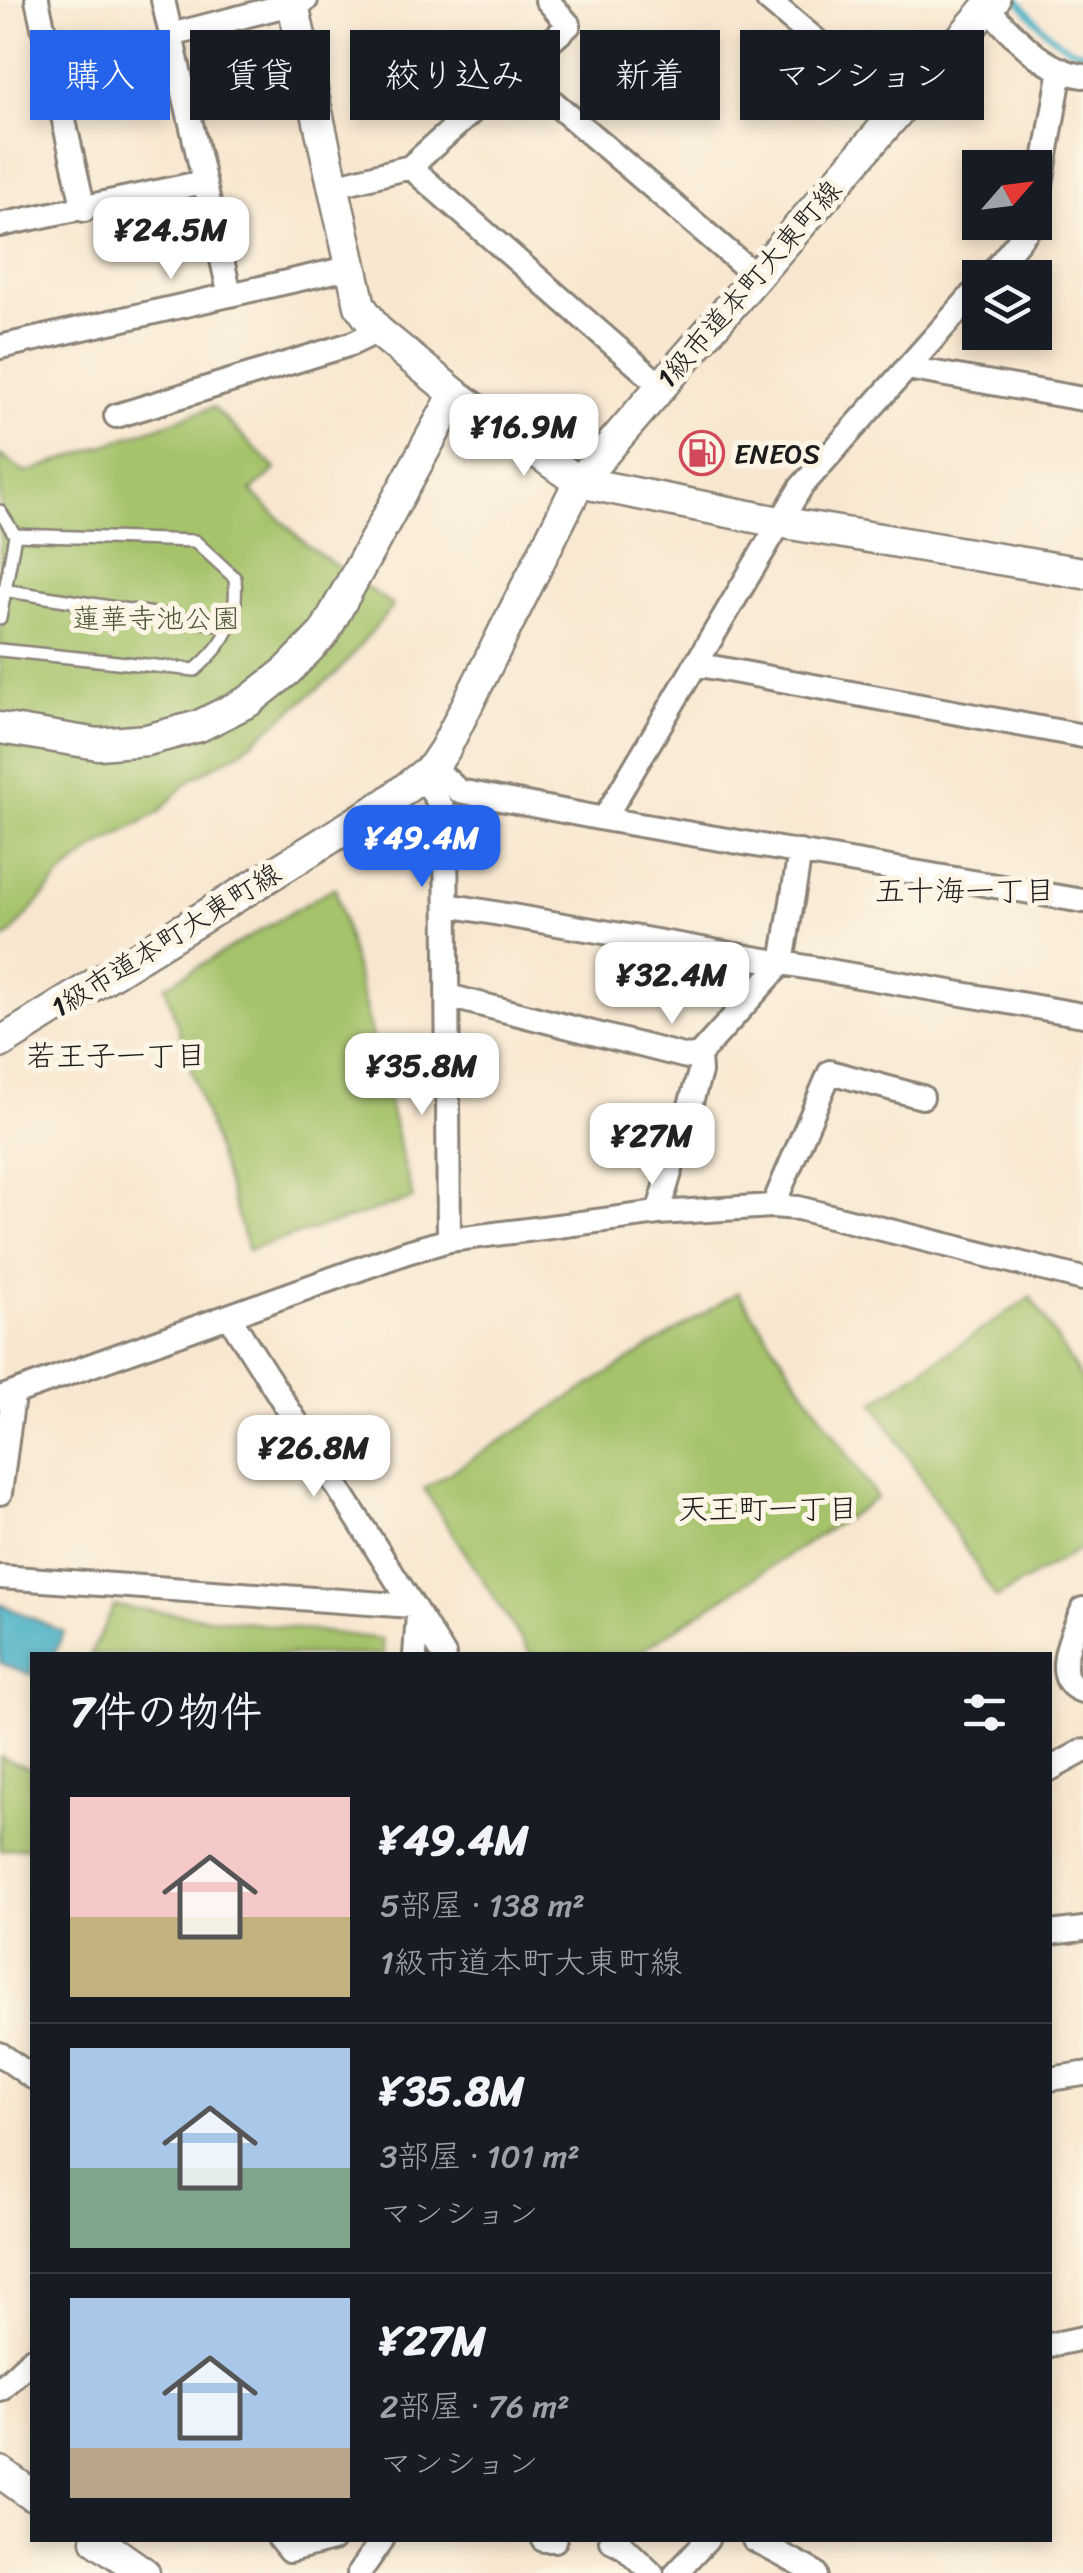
<!DOCTYPE html>
<html lang="ja">
<meta charset="utf-8">
<style>
:root{--surface:#171b24;--page:#242831;--text:#f1f3f6;--muted:#9ea1a6;--line:#363941;--accent:#2563eb}
body{margin:0;font-family:Sriracha,"Klee One",sans-serif;background:var(--page);color:var(--text);height:100vh;display:flex;flex-direction:column;font-size:38px;white-space:nowrap}
*{box-sizing:border-box;margin:0}
p{font-size:32px;color:var(--muted)}
.icon{flex:none;width:55px;height:55px;fill:none;stroke:currentColor;stroke-width:2;stroke-linecap:round;stroke-linejoin:round}
.map{position:relative;flex:1;overflow:hidden}
.sheet{position:absolute;left:30px;top:1652px;width:1022px;height:890px;display:flex;flex-direction:column;background:var(--surface);border-radius:0px;box-shadow:0 5px 15px #0003}
.sheet>*{flex:none}
.top-card{position:absolute;left:30px;top:30px;width:1025px;height:90px;display:flex;gap:20px}
.needle{width:65px;rotate:62deg}
.buttons{position:absolute;left:962px;top:150px;display:grid;gap:20px}
.buttons a{display:grid;place-items:center;width:90px;height:90px;border-radius:0px;background:var(--surface);box-shadow:0 5px 15px #0003;font-size:50px}
.price{position:absolute;translate:-50% -85px;padding:0 22px;border-radius:20px;background:#fff;color:#222;font-size:32px;line-height:65px;filter:drop-shadow(0 2px 5px #0008)}
.price::after{content:'';position:absolute;left:50%;top:60px;width:30px;height:22px;margin-left:-15px;background:inherit;clip-path:polygon(0 0,100% 0,50% 100%)}
.price.on{background:var(--accent);color:#fff}
ul{padding:0;list-style:none}
li{display:flex;align-items:center;gap:30px;height:250px;padding:0 40px}
li+li{border-top:2px solid var(--line)}
li span{display:grid;place-items:center;flex:none;width:280px;height:200px;border-radius:0px;color:#555}
li>.icon{margin-inline-start:auto}
span .icon{width:120px;height:120px;fill:#fffc;stroke-width:1}
li b{font-size:42px}
h2{display:flex;justify-content:space-between;align-items:center;height:120px;padding:0 40px;font-size:42px}
.pill{padding:0 35px;border-radius:0px;background:var(--surface);box-shadow:0 5px 15px #0003;font-size:35px;line-height:90px}
.pill.on{background:var(--accent);color:#fff}
.map>svg:first-child{display:block}
</style>
<div class="map">
<svg width="1083" height="2573" viewBox="0 0 1083 2573">
<rect width="100%" height="100%" fill="#fcf5e5"/>
<filter id="ink" filterUnits="userSpaceOnUse"><feTurbulence type="fractalNoise" baseFrequency=".01" numOctaves="2"/><feDisplacementMap in="SourceGraphic" scale="20" xChannelSelector="R" yChannelSelector="G"/><feConvolveMatrix kernelMatrix="1 2 1 2 8 2 1 2 1" color-interpolation-filters="sRGB"/></filter>
<filter id="wash" filterUnits="userSpaceOnUse"><feTurbulence type="fractalNoise" baseFrequency=".0048" numOctaves="4" result="noise"/><feDisplacementMap in="SourceGraphic" scale="40" xChannelSelector="R" yChannelSelector="G"/><feGaussianBlur stdDeviation="2.25" result="paint"/><feColorMatrix in="noise" values="0 0 0 0 0 0 0 0 0 0 0 0 0 0 0 0 0 1.4 0 .05"/><feComposite in="paint" operator="in"/></filter>
<g filter="url(#wash)">
<rect width="100%" height="100%" fill="#f8e7d0"/>
<path fill="#a4c36a" stroke="#607043" stroke-width="2.5" d="M213,407L276,469L251,491L308,546L393,606L337,673L241,751L190,780L158,813L95,848L63,874L9,936L0,940V455L26,473Z
M335,887L413,1199L248,1250L165,986Z
M738,1292L877,1498L635,1655H531L424,1489Z
M1031,1297L1083,1382V1547L996,1598L874,1402Z
M114,1606L382,1639L384,1655H90Z
M0,1757L32,1769V1847L0,1850Z"/>
<path fill="#48b0c6" stroke="#326671" stroke-width="2.5" d="M0,1604L64,1632L54,1655H32V1675L0,1663Z"/>
<g fill="none" stroke-linecap="round" stroke-linejoin="round">
<path stroke="#48b0c6" stroke-width="6" d="M1018,0C1036,20 1055,47 1083,52"/>
</g>
</g>
<g filter="url(#ink)">
<g fill="none" stroke-linecap="round" stroke-linejoin="round">
<defs>
<path id="service" d="M0,511L15,535
M3,590L229,626
M0,618L15,535L195,541L235,578C238,622 227,642 195,670L0,650"/>
<path id="minor" d="M37,0L84,210
M163,0L230,295
M768,0L899,110
M987,8C1015,36 1041,70 1083,76
M171,35L306,0
M517,71L756,276
M410,167L569,25L547,0
M334,186L410,167L661,386
M1035,219L1061,69
M0,225L204,182
M988,278L1034,222
M0,347L353,267
M907,368L1083,399
M116,416L351,344L378,331
M695,664L1083,736
M433,767L459,791L604,819L1083,901
M422,776L443,809L446,821L449,1240
M604,819L801,487L980,286
M448,905L1083,1015
M448,996L687,1057L699,1055L782,963L800,852
M773,1206L830,1072L922,1097
M658,1213L700,1072L699,1055
M229,1316L444,1655
M0,1398L407,1252L449,1240L658,1213L773,1206L798,1208L1083,1279
M0,1493L13,1396
M0,1577L412,1606
M1083,1609C1073,1631 1048,1682 1083,1691
M415,1655L418,1615
M1050,1769L1083,1751
M1050,1933L1083,1929
M0,2054L32,2077
M1050,2079L1083,2074
M1050,2345L1083,2338
M0,2389L32,2359
M280,2540L289,2551L332,2540
M544,2540H555
M611,2540L625,2547L652,2573
M754,2540L816,2573
M359,2573L382,2540
M676,2573L707,2540"/>
<path id="tertiary" d="M292,0L360,306L378,331L455,394L579,482L779,522L1083,573
M0,728L98,744L147,740L199,726L249,701L287,671L324,633L455,394
M0,1043L387,803L433,767L445,749L579,482L994,0
M0,2472L32,2495
M97,2540L144,2573"/>
</defs>
<use href="#service" stroke="#8a8276" stroke-width="16"/>
<use href="#minor" stroke="#8a8276" stroke-width="28"/>
<use href="#tertiary" stroke="#8a8276" stroke-width="35"/>
<use href="#service" stroke="#fff" stroke-width="11"/>
<use href="#minor" stroke="#fff" stroke-width="22"/>
<use href="#tertiary" stroke="#fff" stroke-width="30"/>
</g>
</g>
<defs>
<symbol id="fuel-ring" viewBox="-11 -11 22 22"><circle r="9.5" fill="#fcf5e5" stroke="#d1495b" stroke-width="1.5"/><path d="M-5.5-6h7V0h2V4h1.3V-2.5L3-4.5l.8-.8L6-3V5H2.5V1h-1V6h-7ZM-4.2-4.7v3.2H.2V-4.7Z" fill="#d1495b"/></symbol>
</defs>
<g fill-rule="evenodd">
<use href="#fuel-ring" x="677" y="428" width="50" height="50"/>
</g>
<g text-anchor="middle" dominant-baseline="central" stroke-width="10" stroke-linejoin="round" paint-order="stroke">
<g font-size="28" fill="#1c1c1c" stroke="#fcf5e5">
<text transform="translate(749 284) rotate(-49)">1級市道本町大東町線</text>
<text transform="translate(166 940) rotate(-32)">1級市道本町大東町線</text>
</g>
<g font-size="28" fill="#1c1c1c" stroke="#fcf5e5" text-anchor="start">
<text x="734" y="453">ENEOS</text>
</g>
<g font-size="28" fill="#4c5637" stroke="#fcf5e5">
<text x="156" y="618">蓮華寺池公園</text>
</g>
<g font-size="30" fill="#1c1c1c" stroke="#fcf5e5">
<text x="965" y="891">五十海一丁目</text>
<text x="116" y="1056">若王子一丁目</text>
<text x="768" y="1509">天王町一丁目</text>
</g>
</g>
</svg>
<div class="buttons">
<a><svg class="needle" viewBox="-14 -14 28 28"><path d="M0-13l5 13h-10z" fill="#e53935"/><path d="M0 13l5-13h-10z" fill="#9ea1a6"/></svg></a>
<a><svg class="icon" aria-label="layers" viewBox="0 0 24 24"><path d="M12 4l9 5-9 5-9-5zM3 14l9 5 9-5"/></svg></a>
</div>
<b class="price" style="left:171px;top:282px">¥24.5M</b>
<b class="price" style="left:524px;top:479px">¥16.9M</b>
<b class="price on" style="left:422px;top:890px">¥49.4M</b>
<b class="price" style="left:672px;top:1027px">¥32.4M</b>
<b class="price" style="left:422px;top:1118px">¥35.8M</b>
<b class="price" style="left:652px;top:1188px">¥27M</b>
<b class="price" style="left:314px;top:1500px">¥26.8M</b>
<div class="top-card">
<a class="pill on">購入</a>
<a class="pill">賃貸</a>
<a class="pill">絞り込み</a>
<a class="pill">新着</a>
<a class="pill">マンション</a>
</div>
<section class="sheet">
<h2>7件の物件<svg class="icon" aria-label="filters" viewBox="0 0 24 24"><path d="M4 7h16M4 17h16"/><circle cx="9" cy="7" r="2"/><circle cx="15" cy="17" r="2"/></svg></h2>
<ul>
<li><span style="background:linear-gradient(#f6c9c9 60%,#c2b280 0)"><svg class="icon" aria-label="home" viewBox="0 0 24 24"><path d="M3 11l9-7 9 7M6 9v11h12V9"/></svg></span><div><b>¥49.4M</b><p>5部屋 · 138 m²</p><p>1級市道本町大東町線</p></div></li>
<li><span style="background:linear-gradient(#a9c7e8 60%,#7fa58c 0)"><svg class="icon" aria-label="home" viewBox="0 0 24 24"><path d="M3 11l9-7 9 7M6 9v11h12V9"/></svg></span><div><b>¥35.8M</b><p>3部屋 · 101 m²</p><p>マンション</p></div></li>
<li><span style="background:linear-gradient(#a9c7e8 75%,#b9a48a 0)"><svg class="icon" aria-label="home" viewBox="0 0 24 24"><path d="M3 11l9-7 9 7M6 9v11h12V9"/></svg></span><div><b>¥27M</b><p>2部屋 · 76 m²</p><p>マンション</p></div></li>
</ul>
</section>
</div>
